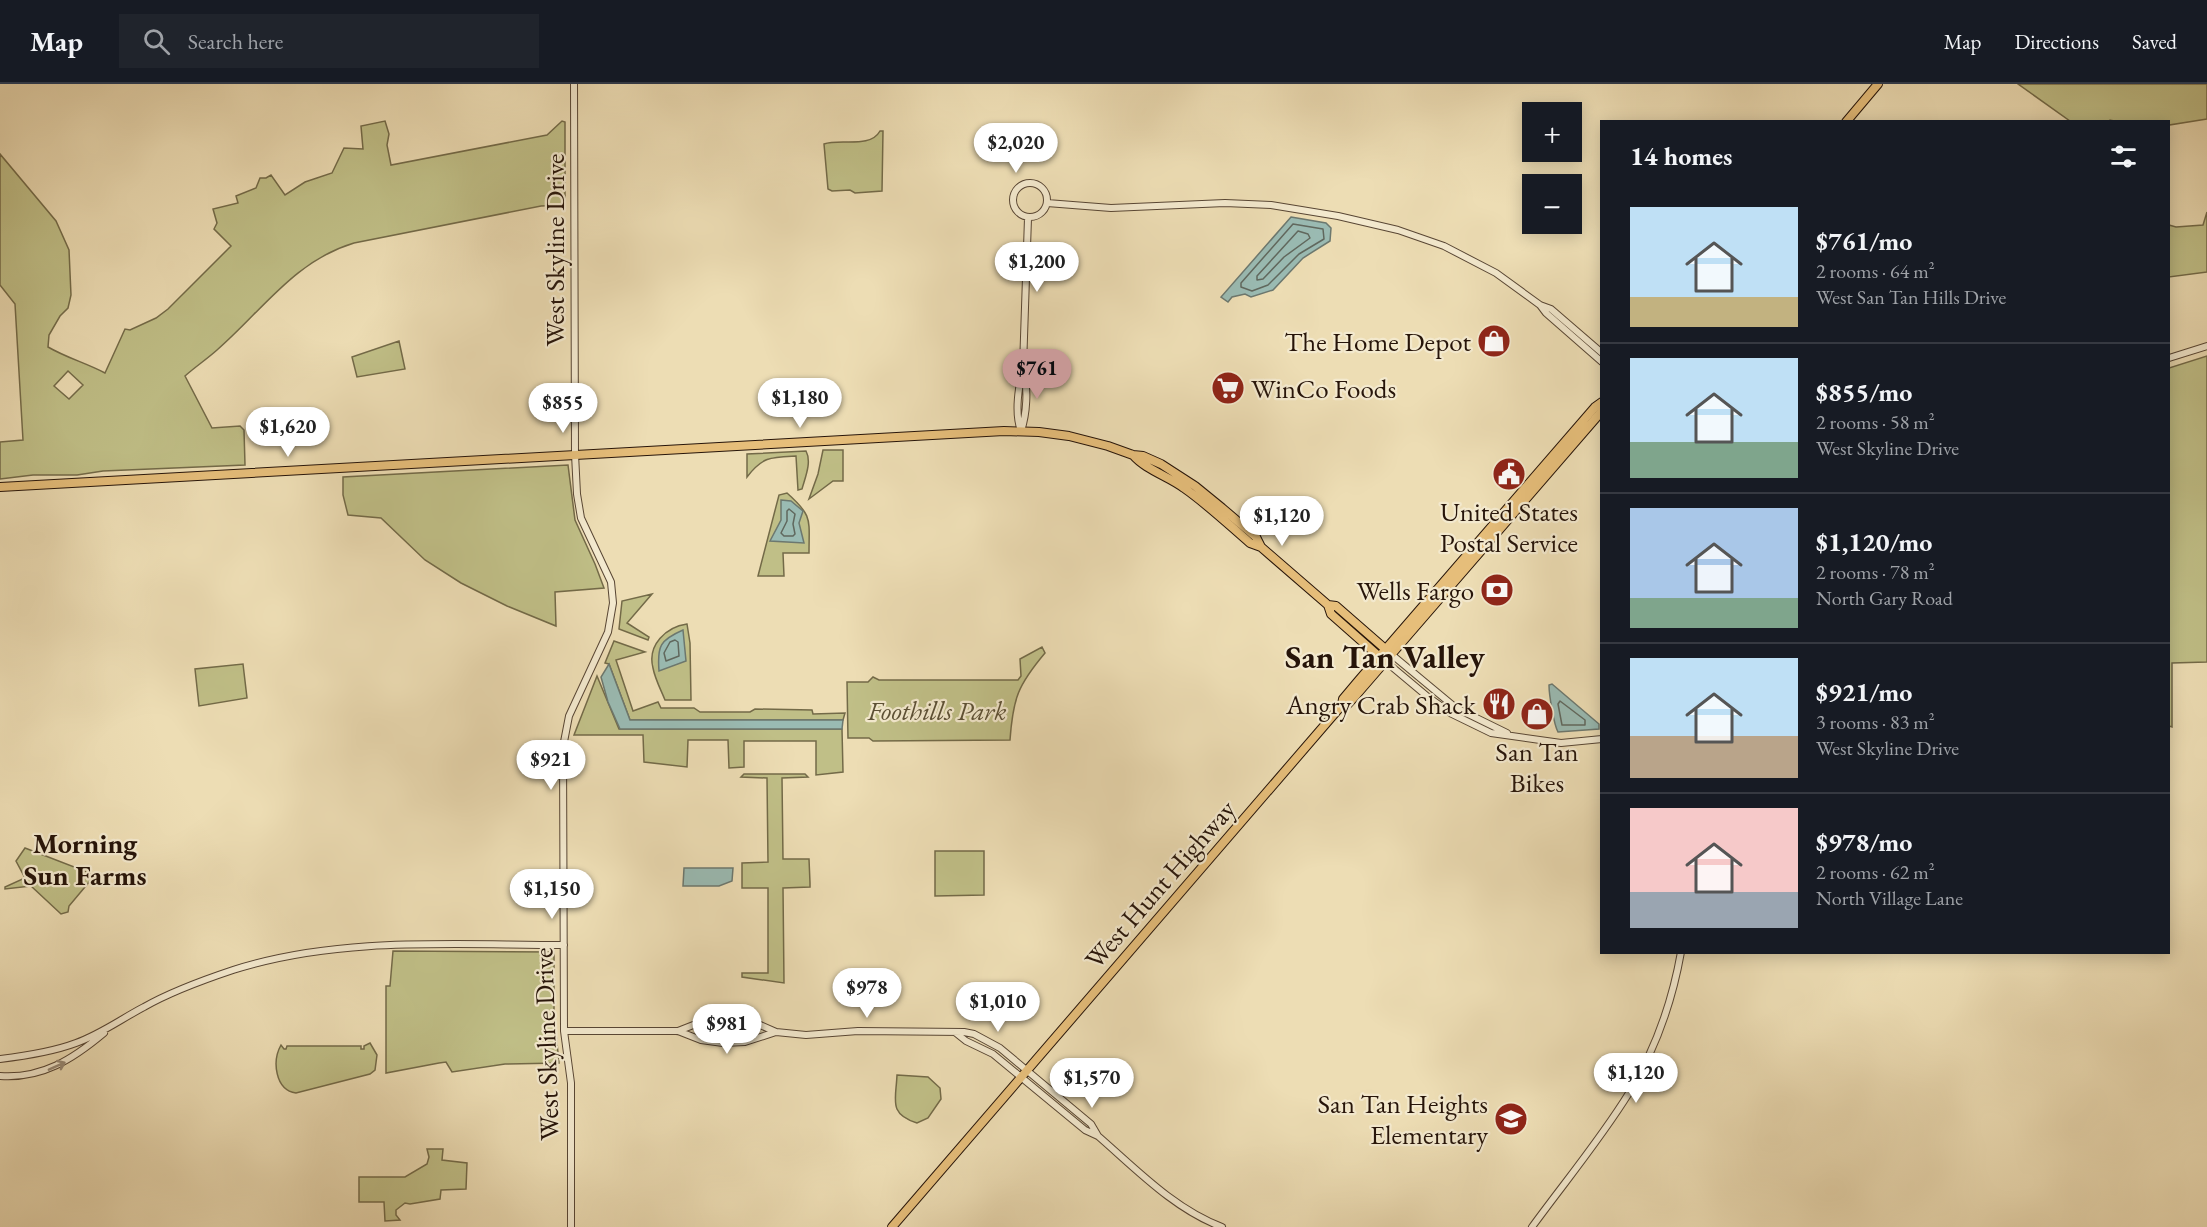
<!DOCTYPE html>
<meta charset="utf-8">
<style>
:root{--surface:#171b24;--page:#20242c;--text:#f1f3f6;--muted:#9ea1a6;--line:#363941;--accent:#c59692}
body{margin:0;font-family:"EB Garamond",serif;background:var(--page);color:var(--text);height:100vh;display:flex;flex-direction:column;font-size:22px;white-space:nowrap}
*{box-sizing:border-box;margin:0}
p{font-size:20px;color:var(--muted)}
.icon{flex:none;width:33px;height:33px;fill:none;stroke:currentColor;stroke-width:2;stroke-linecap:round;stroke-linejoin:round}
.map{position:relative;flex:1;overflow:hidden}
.drawer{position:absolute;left:1600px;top:36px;width:570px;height:834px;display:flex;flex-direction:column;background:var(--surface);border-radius:0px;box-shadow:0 3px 15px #0003}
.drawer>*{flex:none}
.buttons{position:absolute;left:1522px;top:18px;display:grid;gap:12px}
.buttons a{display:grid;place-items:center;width:60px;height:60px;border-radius:0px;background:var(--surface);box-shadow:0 3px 15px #0003;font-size:30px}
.price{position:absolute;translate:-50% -51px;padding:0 14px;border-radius:21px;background:#fff;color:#222;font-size:20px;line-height:39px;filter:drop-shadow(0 2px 3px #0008)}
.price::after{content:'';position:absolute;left:50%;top:36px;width:18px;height:14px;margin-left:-9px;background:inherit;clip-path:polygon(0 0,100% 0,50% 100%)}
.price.current{background:var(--accent);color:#111}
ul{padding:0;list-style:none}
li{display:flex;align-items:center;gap:18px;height:150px;padding:0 30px}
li+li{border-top:2px solid var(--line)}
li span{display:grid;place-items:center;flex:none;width:168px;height:120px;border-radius:0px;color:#555}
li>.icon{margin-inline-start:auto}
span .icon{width:72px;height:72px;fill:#fffc;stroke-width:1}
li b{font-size:26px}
h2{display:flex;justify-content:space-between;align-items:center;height:72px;padding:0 30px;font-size:26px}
header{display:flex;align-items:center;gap:36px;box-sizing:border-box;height:84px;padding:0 30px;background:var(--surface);border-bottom:2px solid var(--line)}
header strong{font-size:28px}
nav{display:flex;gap:33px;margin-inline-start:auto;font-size:21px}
.search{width:420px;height:54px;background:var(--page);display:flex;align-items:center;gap:15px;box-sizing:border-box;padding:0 21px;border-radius:0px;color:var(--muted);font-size:22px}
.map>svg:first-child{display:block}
</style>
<header>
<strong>Map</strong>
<div class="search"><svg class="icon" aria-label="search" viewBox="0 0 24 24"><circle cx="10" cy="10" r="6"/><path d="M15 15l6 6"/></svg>Search here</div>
<nav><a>Map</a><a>Directions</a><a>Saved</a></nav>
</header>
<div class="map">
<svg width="2207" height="1143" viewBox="0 0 2207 1143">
<rect width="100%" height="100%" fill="#edddb4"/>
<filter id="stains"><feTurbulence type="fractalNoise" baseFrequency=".00333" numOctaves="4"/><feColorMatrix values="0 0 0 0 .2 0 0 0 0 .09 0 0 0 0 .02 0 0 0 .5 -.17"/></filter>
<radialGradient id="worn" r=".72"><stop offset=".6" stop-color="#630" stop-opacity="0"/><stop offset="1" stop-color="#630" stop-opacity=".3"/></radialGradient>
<path fill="#c0bf87" stroke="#736a48" stroke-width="1.5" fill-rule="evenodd" d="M2018,0H2207V35L2169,41V38H2119L2110,36L2109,38L2070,37Z
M385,37L389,50L387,61L391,81L547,51L562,37L565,38V121L541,122L354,159C294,177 262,227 217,266C207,275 195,283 185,292L212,344L240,342L244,346L245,381L103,387L77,391H33L0,395V358L23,356L15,220L0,201V70L56,137L69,166L71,211L68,224L60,232L49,251L48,263C67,274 86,279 105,289L125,245L130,246L156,234L168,225L231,162L214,145L217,139L213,125L238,119L236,112L256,104L260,94H266L271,91L285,111L305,98L332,89L344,64L363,65L361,42ZM68,287L83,301L69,315L54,302Z
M880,47H883L882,107L855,109L850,106L832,107L828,105L824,60C840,54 870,65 880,47Z
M2207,128V188L2169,193V141L2176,143L2203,141Z
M399,257L405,285L357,293L352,273Z
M2207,272V578L2172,579V643L2169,642V284Z
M823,366H843V397H833L809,415L818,390Z
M806,367C812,378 805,394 802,405L798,406L796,372C772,373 763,372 747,393V370Z
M568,381L575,436L595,480L604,504L555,508L556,542L507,522L461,499L425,476L381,434L348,431L343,411V393Z
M787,409C813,432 809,435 809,469H783L784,492H758L779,411Z
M652,510L627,539L649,553L648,556L619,545L622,517Z
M687,540L690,559L691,616H665C661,606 655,595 653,584C647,561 666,543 687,540Z
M614,557L645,568L616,576L633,627L658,618L661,624H694L700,628H750L755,625L812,626L813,630L845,629L843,636H630L609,580L605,579Z
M1042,563L1045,569C1018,601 1013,614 1010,656L873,657L869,654H848L847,598H868L873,593L879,596H1018L1021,592L1020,575Z
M243,580L247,614L199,622L195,585Z
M597,592L619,645H842L843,688L816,691V657H744V683L729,684L728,656H688L687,683L644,678L643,651H574Z
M744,690H805L808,693L782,694L783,775H809L810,799V803L783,804L784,899L742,893V889H768V804H742V779L768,778L767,694L741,693Z
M25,764L95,791L69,822L68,828L61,830L31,802L5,805V803L25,794L16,777Z
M935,767H984V811L935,812Z
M393,867L554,868V929L559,979L505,980L452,988L446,978L439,979L386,989V902H390Z
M370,959L377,971L375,986L370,990L296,1009C275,1006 272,977 281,961L284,965H286L287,962H361V965H364V962Z
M897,991L928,993L940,1004L941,1015L928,1034L917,1039C888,1030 896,1016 897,991Z
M427,1065H443L442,1076L467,1079L466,1105L441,1106L440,1115L410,1120L405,1119L396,1126V1131L400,1136L385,1137L384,1118H359V1093H405L427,1080L429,1073Z"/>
<path fill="#9abbb3" stroke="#6c786f" stroke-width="1.5" d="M1291,133L1326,139L1331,144L1330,157L1303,174L1273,206L1251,213L1245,210L1232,213L1228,218L1221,213Z
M781,416L791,417L803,427L799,439L804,459L770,457L781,436Z
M683,546L686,577L659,587C657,562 660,556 683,546Z
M609,580L630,636H843L842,645H620L608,618L601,593Z
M1552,600L1599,640V645L1558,648C1554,641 1549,611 1549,601Z
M684,784H733L732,797L719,802H683Z"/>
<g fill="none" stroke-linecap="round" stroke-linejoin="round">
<path stroke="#60685e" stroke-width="1.5" d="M1293,140L1323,145L1324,155L1299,170L1268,201L1252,207L1241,203V199Z
M1298,147L1308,150L1310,154L1284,173L1263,195L1257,196V192Z
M789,425L795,430L793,440L795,450L793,452H784L781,449L787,437V427Z
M675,556L678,558L679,572L666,577L664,569L670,558Z
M1560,617L1585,636V641H1562L1558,620Z"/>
<defs>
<path id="minor" d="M1013 116a17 17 0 1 1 34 0a17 17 0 1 1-34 0Z
M1047,119L1111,124L1225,119L1271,121L1338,132L1398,146L1444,162L1496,189L1540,221L1551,225L1602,269
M1540,221L1546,229L1602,278
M2169,274L2207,262
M1021,347C1014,328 1019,302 1023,283L1028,134
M1021,347C1027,329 1028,305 1024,287
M1391,570L1456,624L1507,649
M1385,577L1428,613L1452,630L1491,649L1561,659L1602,655
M564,947H678L701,956L723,959L745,958L776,948
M678,947L701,938L726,934L751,937L776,948L806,951L858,947L964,948L974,950L1000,964L1091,1040L1098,1052
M956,949L966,957L993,970L1085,1046L1098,1052C1136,1085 1174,1125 1222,1143
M0,975C25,972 52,968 76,959C101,950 121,935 144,923C172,907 203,896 233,886C339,852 454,861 564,861
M0,992C42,995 73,975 104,949
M571,1143V999L564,947L563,663L569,632L608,548L613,519L611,498L581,434L577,410L575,370L574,0
M1532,1143C1564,1099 1600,1056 1629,1009C1655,966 1672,919 1681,868"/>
<path id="major" d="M1846,38L1878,0
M1133,371C1146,386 1168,392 1184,404C1207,420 1228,440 1250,459L1261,463
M0,403L1004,347L1039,348L1069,352L1108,362L1133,371L1143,372L1161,380L1195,402L1222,424L1256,453L1261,463L1328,521L1336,522L1391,570
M1328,521L1331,530L1382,575
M1342,621L1348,620L1357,610L1602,327
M892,1143L1342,621L1343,615L1359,596L1595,323L1602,318"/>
</defs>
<use href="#minor" stroke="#584634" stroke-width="8"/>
<use href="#major" stroke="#261409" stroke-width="10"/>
<use href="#minor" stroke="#f3e9ce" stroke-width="6"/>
<use href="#major" stroke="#e6be7a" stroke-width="8"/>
</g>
<defs><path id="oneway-shaft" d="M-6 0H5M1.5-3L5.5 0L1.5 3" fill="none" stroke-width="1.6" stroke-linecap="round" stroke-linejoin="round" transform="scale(1.5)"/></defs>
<use stroke="#978975" href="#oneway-shaft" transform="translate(57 982) rotate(-24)"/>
<defs>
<symbol id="shop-disc" viewBox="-11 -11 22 22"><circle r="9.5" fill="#8f2418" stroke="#f3e9ce"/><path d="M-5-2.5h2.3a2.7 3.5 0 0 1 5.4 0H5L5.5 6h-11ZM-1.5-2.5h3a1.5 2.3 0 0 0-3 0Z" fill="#fff"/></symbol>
<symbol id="supermarket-disc" viewBox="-11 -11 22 22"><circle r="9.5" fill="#8f2418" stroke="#f3e9ce"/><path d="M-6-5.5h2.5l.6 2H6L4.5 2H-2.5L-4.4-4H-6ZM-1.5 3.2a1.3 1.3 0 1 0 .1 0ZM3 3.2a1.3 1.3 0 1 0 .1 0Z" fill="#fff"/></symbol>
<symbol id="civic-disc" viewBox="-11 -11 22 22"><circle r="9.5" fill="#8f2418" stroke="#f3e9ce"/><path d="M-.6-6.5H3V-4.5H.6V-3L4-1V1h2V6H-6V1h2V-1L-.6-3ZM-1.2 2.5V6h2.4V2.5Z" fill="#fff"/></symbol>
<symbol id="bank-disc" viewBox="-11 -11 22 22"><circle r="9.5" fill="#8f2418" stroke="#f3e9ce"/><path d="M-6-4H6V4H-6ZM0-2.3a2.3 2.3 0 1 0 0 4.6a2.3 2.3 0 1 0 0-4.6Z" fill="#fff"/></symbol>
<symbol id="restaurant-disc" viewBox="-11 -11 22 22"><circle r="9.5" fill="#8f2418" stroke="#f3e9ce"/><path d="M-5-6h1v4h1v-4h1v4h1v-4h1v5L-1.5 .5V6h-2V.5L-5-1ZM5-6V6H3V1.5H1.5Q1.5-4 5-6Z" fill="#fff"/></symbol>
<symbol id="school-disc" viewBox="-11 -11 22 22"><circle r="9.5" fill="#8f2418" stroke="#f3e9ce"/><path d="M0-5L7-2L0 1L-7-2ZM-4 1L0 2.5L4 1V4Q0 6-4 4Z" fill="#fff"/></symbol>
</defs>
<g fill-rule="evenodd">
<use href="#shop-disc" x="1475" y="238" width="38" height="38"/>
<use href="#supermarket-disc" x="1209" y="285" width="38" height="38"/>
<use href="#civic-disc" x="1490" y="371" width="38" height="38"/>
<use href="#bank-disc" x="1478" y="487" width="38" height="38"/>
<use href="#restaurant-disc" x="1480" y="601" width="38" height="38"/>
<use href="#shop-disc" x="1518" y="611" width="38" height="38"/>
<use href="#school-disc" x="1492" y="1016" width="38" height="38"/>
</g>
<g text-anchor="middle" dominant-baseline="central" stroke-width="4.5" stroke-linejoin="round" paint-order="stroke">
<g font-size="27" fill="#261409" stroke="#f3e9ce">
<text transform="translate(554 166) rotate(-90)">West Skyline Drive</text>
<text transform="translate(1160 800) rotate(-49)">West Hunt Highway</text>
<text transform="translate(546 960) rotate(-92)">West Skyline Drive</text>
</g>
<g font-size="27" fill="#261409" stroke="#f3e9ce" text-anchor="end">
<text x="1471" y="257">The Home Depot</text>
<text x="1251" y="304" text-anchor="start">WinCo Foods</text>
<text x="1509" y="427" text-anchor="middle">United States<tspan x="1509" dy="31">Postal Service</tspan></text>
<text x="1474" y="506">Wells Fargo</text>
<text x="1476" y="620">Angry Crab Shack</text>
<text x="1537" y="667" text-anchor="middle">San Tan<tspan x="1537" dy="31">Bikes</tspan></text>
<text x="1488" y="1019">San Tan Heights<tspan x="1488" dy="31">Elementary</tspan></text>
</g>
<g font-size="27" font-style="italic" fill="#5c5035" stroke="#f3e9ce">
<text x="937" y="626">Foothills Park</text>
</g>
<g font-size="28" font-weight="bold" fill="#261409" stroke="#f3e9ce">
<text x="85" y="759">Morning<tspan x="85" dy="32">Sun Farms</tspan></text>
</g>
<g font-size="33" font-weight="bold" fill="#261409" stroke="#f3e9ce">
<text x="1385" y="572">San Tan Valley</text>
</g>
</g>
<rect width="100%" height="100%" filter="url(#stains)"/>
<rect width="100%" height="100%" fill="url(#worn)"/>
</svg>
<div class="buttons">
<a>+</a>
<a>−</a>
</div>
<b class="price" style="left:1016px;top:90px">$2,020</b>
<b class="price" style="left:1037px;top:209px">$1,200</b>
<b class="price current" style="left:1037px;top:316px">$761</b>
<b class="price" style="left:800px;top:345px">$1,180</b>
<b class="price" style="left:563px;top:350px">$855</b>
<b class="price" style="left:288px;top:374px">$1,620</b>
<b class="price" style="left:1282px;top:463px">$1,120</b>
<b class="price" style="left:551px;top:707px">$921</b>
<b class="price" style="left:552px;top:836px">$1,150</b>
<b class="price" style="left:867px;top:935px">$978</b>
<b class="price" style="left:998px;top:949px">$1,010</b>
<b class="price" style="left:727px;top:971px">$981</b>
<b class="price" style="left:1636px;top:1020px">$1,120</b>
<b class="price" style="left:1092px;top:1025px">$1,570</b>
<section class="drawer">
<h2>14 homes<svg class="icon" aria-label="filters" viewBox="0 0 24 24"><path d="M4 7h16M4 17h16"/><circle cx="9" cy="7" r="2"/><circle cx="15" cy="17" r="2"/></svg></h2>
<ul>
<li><span style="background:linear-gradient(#bfe0f5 75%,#c2b280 0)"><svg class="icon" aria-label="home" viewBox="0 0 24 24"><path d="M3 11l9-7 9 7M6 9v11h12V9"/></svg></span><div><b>$761/mo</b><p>2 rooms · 64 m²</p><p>West San Tan Hills Drive</p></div></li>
<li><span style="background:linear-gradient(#bfe0f5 70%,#7fa58c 0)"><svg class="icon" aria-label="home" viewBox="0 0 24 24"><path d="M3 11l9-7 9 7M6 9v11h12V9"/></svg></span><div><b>$855/mo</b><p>2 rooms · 58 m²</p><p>West Skyline Drive</p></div></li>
<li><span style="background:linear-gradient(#a9c7e8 75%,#7fa58c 0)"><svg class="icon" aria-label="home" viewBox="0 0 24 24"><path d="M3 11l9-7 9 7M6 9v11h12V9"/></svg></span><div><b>$1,120/mo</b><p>2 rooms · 78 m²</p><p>North Gary Road</p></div></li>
<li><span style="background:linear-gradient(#bfe0f5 65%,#b9a48a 0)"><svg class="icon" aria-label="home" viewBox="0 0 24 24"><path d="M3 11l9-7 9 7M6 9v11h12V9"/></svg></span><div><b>$921/mo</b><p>3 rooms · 83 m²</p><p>West Skyline Drive</p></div></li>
<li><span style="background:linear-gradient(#f6c9c9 70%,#9aa5b1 0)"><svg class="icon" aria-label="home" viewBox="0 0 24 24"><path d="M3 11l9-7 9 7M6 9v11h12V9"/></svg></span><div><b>$978/mo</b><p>2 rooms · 62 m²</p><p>North Village Lane</p></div></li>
</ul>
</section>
</div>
